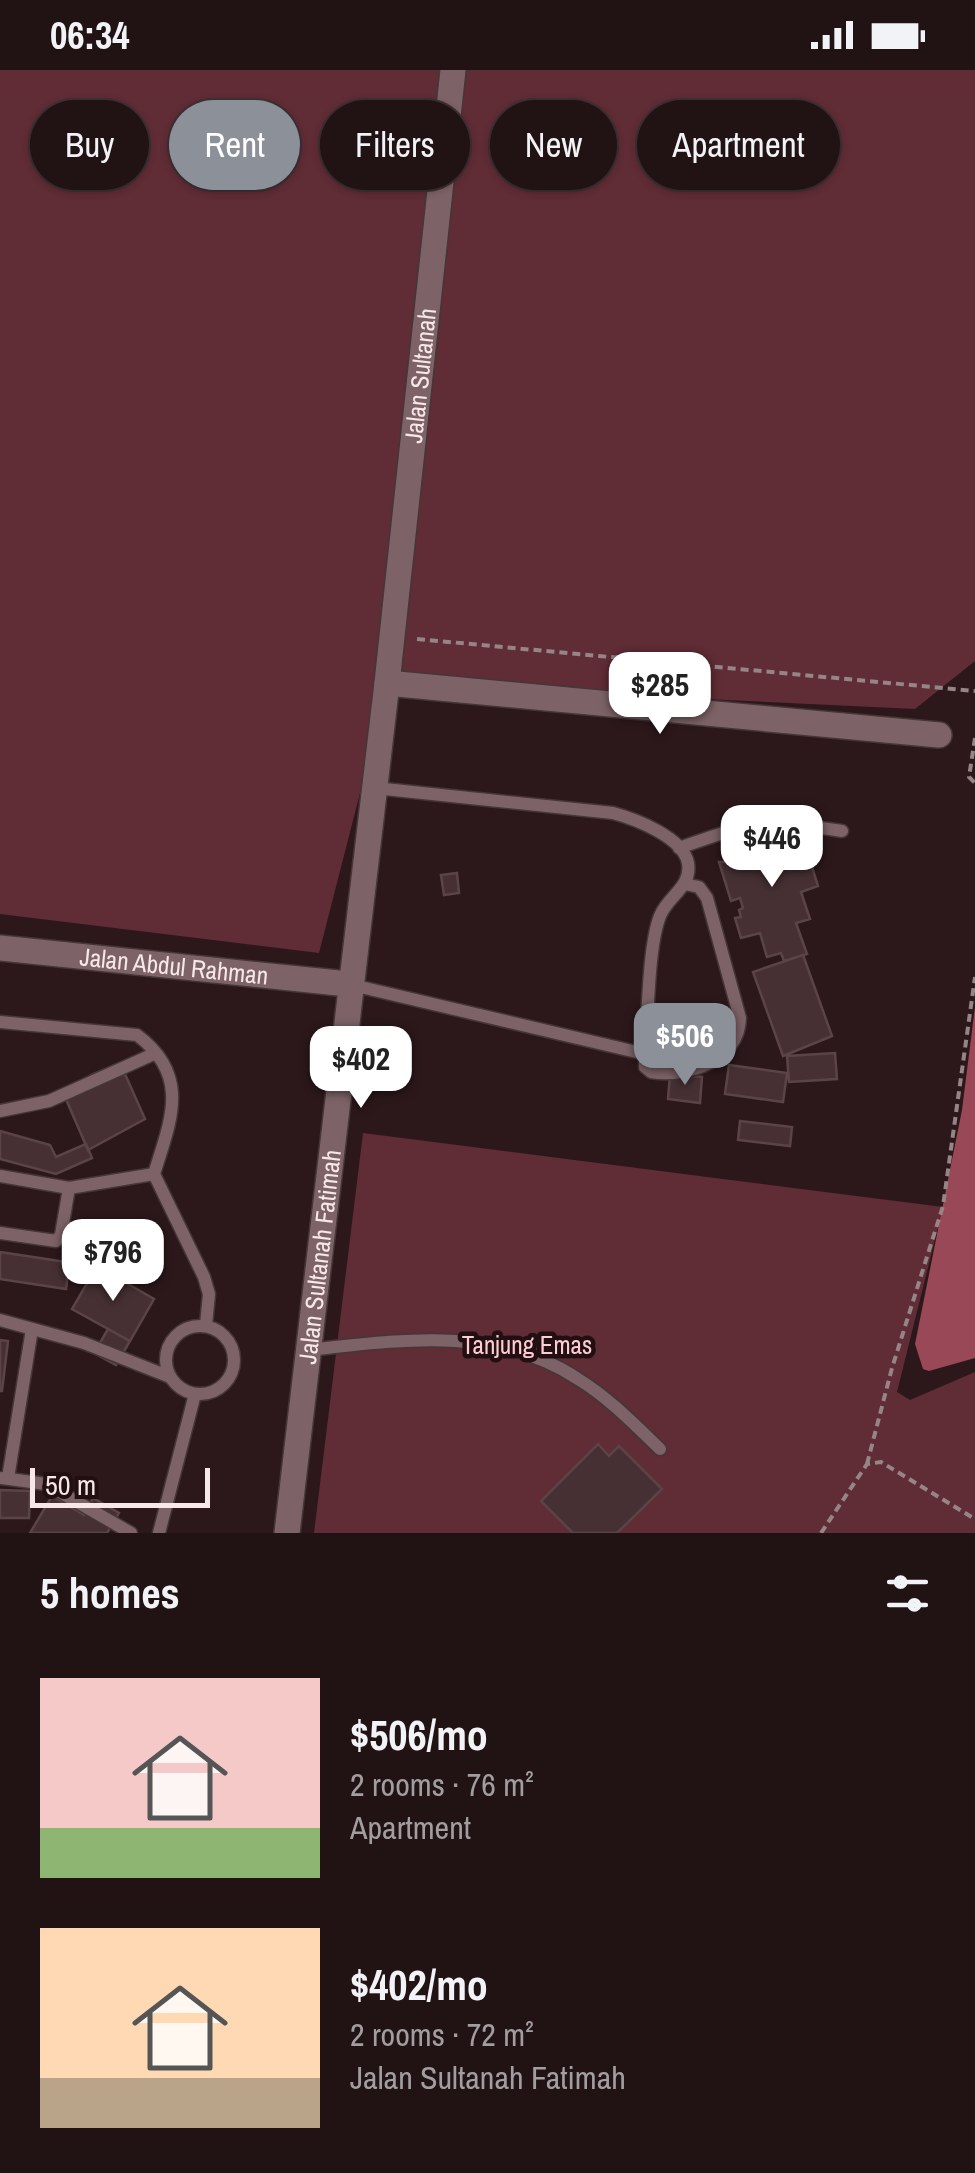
<!DOCTYPE html>
<meta charset="utf-8">
<style>
:root{--surface:#211214;--page:#2d2022;--text:#f1f3f6;--muted:#a29ea0;--line:#3e3234;--accent:#8c9099}
body{margin:0;font-family:"Archivo Narrow",sans-serif;background:var(--page);color:var(--text);height:100vh;display:flex;flex-direction:column;font-size:38px;white-space:nowrap}
*{box-sizing:border-box;margin:0}
p{font-size:32px;color:var(--muted)}
.icon{flex:none;width:55px;height:55px;fill:none;stroke:currentColor;stroke-width:2;stroke-linecap:round;stroke-linejoin:round}
.map{position:relative;height:1463px;overflow:hidden}
.details{display:flex;flex-direction:column;background:var(--surface);flex:1}
.details>*{flex:none}
.banner{position:absolute;left:30px;top:30px;width:915px;height:90px;display:flex;gap:20px}
.scale{position:absolute;left:30px;bottom:25px;width:180px;box-sizing:border-box;padding-left:10px;border:5px solid #f6e7e8;border-top:0;font-size:28px;line-height:35px;white-space:nowrap;color:#f6e7e8;-webkit-text-stroke:8px #220f12;paint-order:stroke}
.price{position:absolute;translate:-50% -85px;padding:0 22px;border-radius:20px;background:#fff;color:#222;font-size:32px;line-height:65px;filter:drop-shadow(0 2px 5px #0008)}
.price::after{content:'';position:absolute;left:50%;top:60px;width:30px;height:22px;margin-left:-15px;background:inherit;clip-path:polygon(0 0,100% 0,50% 100%)}
.price.active{background:var(--accent);color:#fff}
ul{padding:0;list-style:none}
li{display:flex;align-items:center;gap:30px;height:250px;padding:0 40px}
li span{display:grid;place-items:center;flex:none;width:280px;height:200px;border-radius:0px;color:#555}
li>.icon{margin-inline-start:auto}
span .icon{width:120px;height:120px;fill:#fffc;stroke-width:1}
li b{font-size:42px}
h2{display:flex;justify-content:space-between;align-items:center;height:120px;padding:0 40px;font-size:42px}
.pill{padding:0 35px;border-radius:45px;background:var(--surface);box-shadow:0 2px 8px #0004,0 0 0 2px var(--line);font-size:35px;line-height:90px}
.pill.active{background:var(--accent);color:#fff}
.status{display:flex;justify-content:space-between;align-items:center;height:70px;padding:0 50px;background:var(--surface);direction:ltr}
.status svg{height:28px;fill:currentColor}
.map>svg:first-child{display:block}
</style>
<div class="status"><b>06:34</b><svg viewBox="0 0 49 12"><path d="M0 12V9h3v3zM5 12V6h3v6zM10 12V3h3v9zM15 12V0h3v12zM26 1h20v11H26zM47 4h2v5h-2z"/></svg></div>
<div class="map">
<svg width="975" height="1463" viewBox="0 0 975 1463">
<rect width="100%" height="100%" fill="#2c181b"/>
<path fill="#602c36" d="M0,0H975V591L915,639L388,614L319,883L0,844Z
M363,1063L943,1137L897,1322L910,1330L975,1302V1463H314Z"/>
<path fill="#994857" d="M975,937V1288L929,1301L923,1299L915,1274L962,1040Z"/>
<path fill="#463033" stroke="#5b4447" stroke-width="2.5" d="M789,756L792,765L801,762L818,816L801,822L810,849L796,853L807,884L784,891L781,883L767,887L760,863L741,868L735,848L741,847L739,840L743,838L740,828L731,831L719,792H728L725,782Z
M457,803L459,823L444,825L441,805Z
M803,885L832,966L783,986L753,902Z
M835,983L837,1009L789,1012L787,986Z
M115,995L119,1006L125,1004L145,1049L88,1080L65,1027L91,1005Z
M729,995L787,1003L783,1032L725,1024Z
M670,1004L702,1007L700,1033L668,1029Z
M740,1051L792,1057L790,1076L738,1070Z
M0,1061L50,1075L56,1087L86,1074L92,1088L56,1104L0,1089Z
M0,1182L66,1192L92,1205L87,1214L68,1204L66,1219L0,1209Z
M97,1196L154,1229L130,1271L72,1239Z
M108,1259L130,1271L116,1295L94,1283Z
M0,1270L8,1271L2,1321H0Z
M598,1374L609,1386L619,1376L662,1419L617,1463H573L541,1431Z
M0,1420L30,1421L29,1448H0Z
M52,1426L84,1445L93,1428L119,1443L107,1463H30Z"/>
<g fill="none" stroke-linecap="round" stroke-linejoin="round">
<defs>
<path id="lane" d="M375,718L613,743C635,749 683,767 688,793C692,817 668,826 660,846C648,876 648,949 645,984
M679,778C751,752 767,749 842,761
M348,914L645,984V997L651,1002C689,1008 739,990 740,948L707,828L699,817L685,814
M0,952L137,965C192,1006 170,1052 154,1104
M0,1041L49,1031L156,983
M0,1106L69,1118L61,1165L56,1171L0,1163
M69,1118L154,1104L204,1207L209,1224L206,1255
M0,1250L84,1273L170,1307
M166 1290a34 34 0 1 1 68 0a34 34 0 1 1-68 0Z
M308,1280C399,1270 497,1255 578,1309C609,1328 634,1354 660,1379
M2,1408L46,1414L131,1463
M8,1408L32,1259
M159,1463L195,1324"/>
<g id="street">
<path d="M387,613L939,665"/>
<path id="s1" d="M0,878L348,914"/>
<path id="s2" d="M287,1463L387,613L453,0"/>
</g>
</defs>
<use href="#lane" stroke="#453638" stroke-width="15"/>
<use href="#street" stroke="#453638" stroke-width="28"/>
<path stroke="#968587" stroke-width="4" stroke-dasharray="8 5" stroke-linecap="butt" d="M417,569L975,621
M975,668L969,707L975,713
M867,1394L892,1298L943,1136L975,907
M821,1463L867,1394L881,1392L975,1449"/>
<use href="#lane" stroke="#7d6367" stroke-width="12"/>
<use href="#street" stroke="#7d6367" stroke-width="25"/>
</g>
<g text-anchor="middle" dominant-baseline="central" stroke-width="9" stroke-linejoin="round" paint-order="stroke">
<g font-size="25" fill="#f6e7e8" stroke="#220f12">
<text stroke="none"><textPath href="#s2" startOffset="1165">Jalan Sultanah</textPath></text>
<text stroke="none"><textPath href="#s1" startOffset="175">Jalan Abdul Rahman</textPath></text>
<text stroke="none"><textPath href="#s2" startOffset="278">Jalan Sultanah Fatimah</textPath></text>
</g>
<g font-size="25" fill="#fecdd3" stroke="#220f12">
<text x="527" y="1275">Tanjung Emas</text>
</g>
</g>
</svg>
<div class="scale">50 m</div>
<b class="price" style="left:660px;top:667px">$285</b>
<b class="price" style="left:772px;top:820px">$446</b>
<b class="price active" style="left:685px;top:1018px">$506</b>
<b class="price" style="left:361px;top:1041px">$402</b>
<b class="price" style="left:113px;top:1234px">$796</b>
<div class="banner">
<a class="pill">Buy</a>
<a class="pill active">Rent</a>
<a class="pill">Filters</a>
<a class="pill">New</a>
<a class="pill">Apartment</a>
</div>
</div>
<section class="details">
<h2>5 homes<svg class="icon" aria-label="filters" viewBox="0 0 24 24"><path d="M4 7h16M4 17h16"/><circle cx="9" cy="7" r="2"/><circle cx="15" cy="17" r="2"/></svg></h2>
<ul>
<li><span style="background:linear-gradient(#f6c9c9 75%,#8fb573 0)"><svg class="icon" aria-label="home" viewBox="0 0 24 24"><path d="M3 11l9-7 9 7M6 9v11h12V9"/></svg></span><div><b>$506/mo</b><p>2 rooms · 76 m²</p><p>Apartment</p></div></li>
<li><span style="background:linear-gradient(#ffd9b3 75%,#b9a48a 0)"><svg class="icon" aria-label="home" viewBox="0 0 24 24"><path d="M3 11l9-7 9 7M6 9v11h12V9"/></svg></span><div><b>$402/mo</b><p>2 rooms · 72 m²</p><p>Jalan Sultanah Fatimah</p></div></li>
</ul>
</section>
